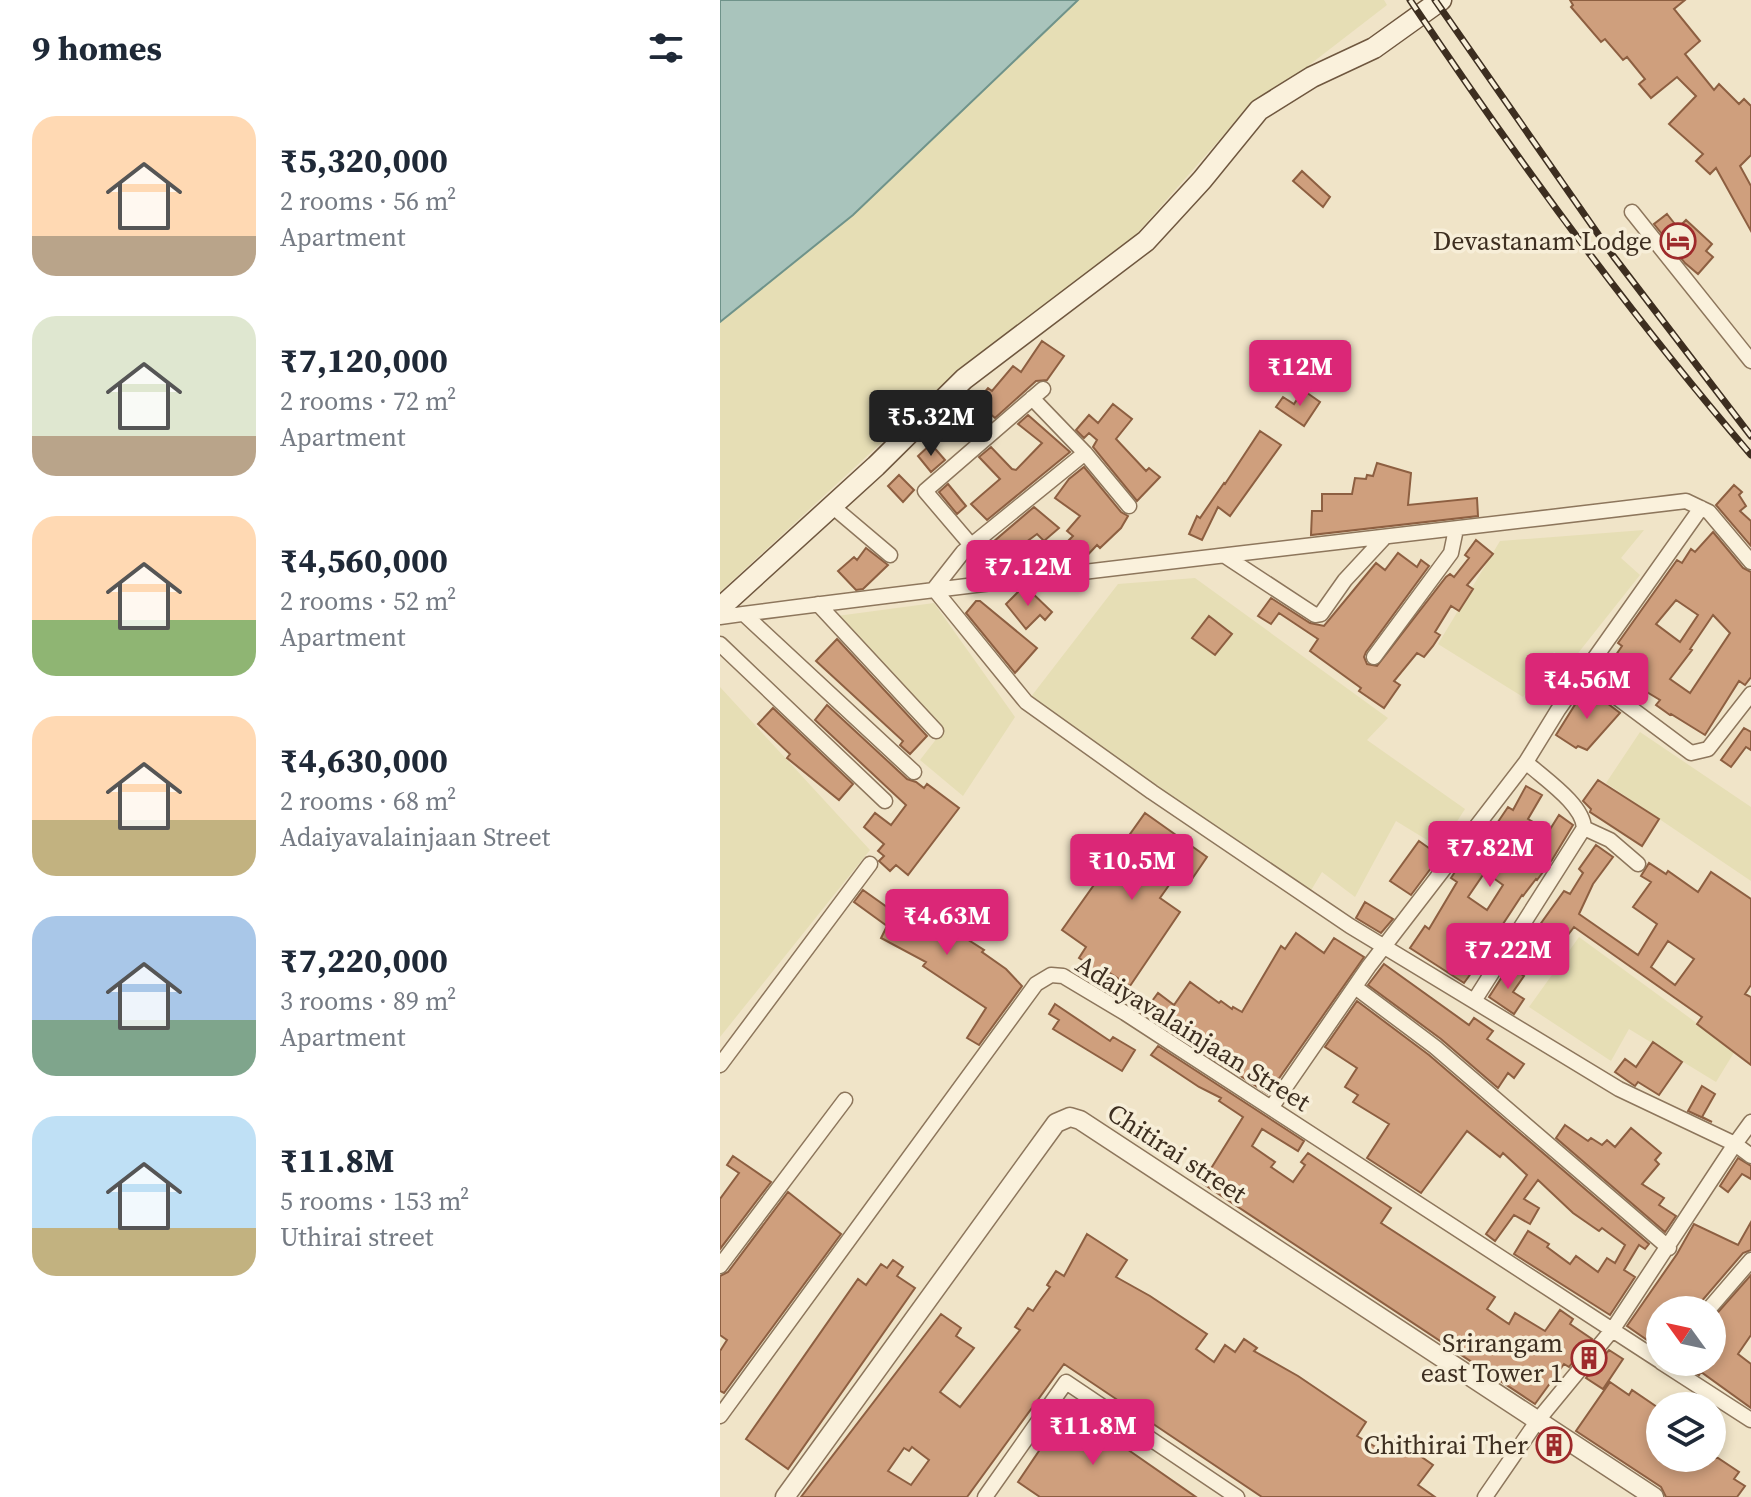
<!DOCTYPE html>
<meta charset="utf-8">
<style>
:root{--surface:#fff;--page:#f6f6f7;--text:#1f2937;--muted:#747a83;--accent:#db2777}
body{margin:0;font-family:"Source Serif 4",serif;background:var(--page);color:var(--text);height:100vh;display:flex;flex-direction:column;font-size:30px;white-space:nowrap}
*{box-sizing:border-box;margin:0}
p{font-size:26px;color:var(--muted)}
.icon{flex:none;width:44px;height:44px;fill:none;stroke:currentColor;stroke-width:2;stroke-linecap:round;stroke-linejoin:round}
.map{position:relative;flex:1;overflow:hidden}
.drawer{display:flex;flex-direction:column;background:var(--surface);width:720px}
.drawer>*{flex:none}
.needle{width:52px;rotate:303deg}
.tools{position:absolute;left:926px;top:1296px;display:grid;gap:16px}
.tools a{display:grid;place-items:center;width:80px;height:80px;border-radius:50%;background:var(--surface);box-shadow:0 4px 12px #0003;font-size:40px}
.price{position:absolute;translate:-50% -68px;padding:0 18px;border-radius:8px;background:var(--accent);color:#fff;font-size:26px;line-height:52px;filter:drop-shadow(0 2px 4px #0008)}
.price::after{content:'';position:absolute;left:50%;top:48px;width:24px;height:18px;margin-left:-12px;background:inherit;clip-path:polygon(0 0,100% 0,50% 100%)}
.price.current{background:#222;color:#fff}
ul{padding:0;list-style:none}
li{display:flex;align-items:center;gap:24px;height:200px;padding:0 32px}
li span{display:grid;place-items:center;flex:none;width:224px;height:160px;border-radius:24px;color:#555}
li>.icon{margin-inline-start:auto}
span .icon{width:96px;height:96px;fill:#fffc;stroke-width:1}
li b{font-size:34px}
h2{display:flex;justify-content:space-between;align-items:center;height:96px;padding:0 32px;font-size:34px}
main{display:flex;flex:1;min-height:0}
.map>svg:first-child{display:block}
</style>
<main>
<section class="drawer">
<h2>9 homes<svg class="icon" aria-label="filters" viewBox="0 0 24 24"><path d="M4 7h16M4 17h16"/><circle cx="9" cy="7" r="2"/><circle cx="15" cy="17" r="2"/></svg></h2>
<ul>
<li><span style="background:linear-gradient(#ffd9b3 75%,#b9a48a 0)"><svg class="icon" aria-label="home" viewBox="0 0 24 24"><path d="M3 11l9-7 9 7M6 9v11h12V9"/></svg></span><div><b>₹5,320,000</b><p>2 rooms · 56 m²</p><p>Apartment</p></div></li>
<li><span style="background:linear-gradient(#dfe7d0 75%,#b9a48a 0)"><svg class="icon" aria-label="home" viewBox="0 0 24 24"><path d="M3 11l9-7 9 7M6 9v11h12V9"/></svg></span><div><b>₹7,120,000</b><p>2 rooms · 72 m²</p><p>Apartment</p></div></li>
<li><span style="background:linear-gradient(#ffd9b3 65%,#8fb573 0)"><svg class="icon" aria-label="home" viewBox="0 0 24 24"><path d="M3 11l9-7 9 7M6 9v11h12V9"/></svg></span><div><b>₹4,560,000</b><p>2 rooms · 52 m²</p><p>Apartment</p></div></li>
<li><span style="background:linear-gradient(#ffd9b3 65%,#c2b280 0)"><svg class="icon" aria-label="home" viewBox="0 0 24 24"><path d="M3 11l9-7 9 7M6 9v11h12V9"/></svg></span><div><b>₹4,630,000</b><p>2 rooms · 68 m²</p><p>Adaiyavalainjaan Street</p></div></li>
<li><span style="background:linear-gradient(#a9c7e8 65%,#7fa58c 0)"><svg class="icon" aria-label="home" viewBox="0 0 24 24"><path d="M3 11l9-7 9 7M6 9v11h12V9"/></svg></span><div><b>₹7,220,000</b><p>3 rooms · 89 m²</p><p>Apartment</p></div></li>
<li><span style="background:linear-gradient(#bfe0f5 70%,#c2b280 0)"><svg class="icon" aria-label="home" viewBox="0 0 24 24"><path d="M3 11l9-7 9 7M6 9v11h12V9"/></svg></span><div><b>₹11.8M</b><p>5 rooms · 153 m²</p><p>Uthirai street</p></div></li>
</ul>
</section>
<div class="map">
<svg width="1031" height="1497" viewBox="0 0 1031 1497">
<rect width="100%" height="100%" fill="#f0e4c8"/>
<path fill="#e6deb5" d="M358,0H664L667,5L514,123L413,238L228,381L0,592V322L133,215Z
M924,530L901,558L920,575L851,662L834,652L803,697L718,644L780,541Z
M475,578L668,718L647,740L745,809L720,848L676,821L635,897L602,872L590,892L310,698L398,584Z
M214,603L295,717L243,796L200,760L224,729L117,616Z
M0,687L150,850L0,1037Z
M920,732L1031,807V881L886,783Z
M859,937L1015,1051L996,1082L909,1029L891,1061L809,1007Z"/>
<path fill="#a9c4bc" stroke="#6f938a" stroke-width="2" d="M0,0H358L133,215L0,322Z"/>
<path fill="#cf9f7d" stroke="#8d5f41" stroke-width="2" fill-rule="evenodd" d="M850,0H965L954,9L980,41L965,54L994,90L999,84L1019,104L1024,99L1031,106V155L1020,166L1031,186V231L996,168L990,174L976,161L983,154L949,124L976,96L957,77L931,98L919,84L925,79L907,57L903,60L885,39L881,42L851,7L853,5Z
M582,171L610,197L603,207L573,181Z
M947,214L958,228L966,220L992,244L986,251L993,257L978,274L965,263L934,224Z
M322,341L344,356L327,380L316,381L275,418L256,402L268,388L272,391L293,366L301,372Z
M583,390L600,402L584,426L556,407L563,397L574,404Z
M393,404L412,419L396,439L426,471L429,468L440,477L417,501L373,447L377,440L369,433L364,438L356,430L369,415L378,423Z
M308,415L350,452L267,520L251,504L280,479L259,457L271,447L292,469L296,470L322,443L298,424Z
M540,431L561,445L510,516L498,507L482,540L469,534L477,516L480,518L504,483L505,484Z
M211,444L225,460L211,472L198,456Z
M657,463L691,473L688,505L757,498L758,516L591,535L592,511H602V494H632L635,478L646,479L647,475L653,476Z
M364,467L401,512L408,516L401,528L380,548L377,545L361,562L350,564L337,552L353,536L347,531L360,516L335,498L349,479Z
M179,475L194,490L183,502L168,486Z
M228,484L246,506L237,514L219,492Z
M1014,485L1022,492L1019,495L1026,506L1020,511L1031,521V546L996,505Z
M314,507L339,528L324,541L317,534L263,574L252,560Z
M993,532L1023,568L1031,572V677L1025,685L1019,681L985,735L951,714L950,715L936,705L940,700L887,668L902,646L898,643L957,560L962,563L971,549L975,552ZM956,600L978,615L960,642L936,624ZM993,615L1010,633L970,693L950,679L972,650L970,649Z
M756,540L773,554L747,585L753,589L739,611L731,606L715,632L720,635L713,646L704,657L697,653L674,681L680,685L664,708L639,691L641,688L590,651L598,639L559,613L551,624L538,616L551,598L590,623L604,626L656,563L665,570L678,553L697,567L701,560L709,566L646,652L644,657L647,664L657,666L726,577L730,574L734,577L749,558L745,555Z
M146,548L168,565L143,589L136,590L118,571L134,557L137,560Z
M308,589L332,612L325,620L320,615L306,629L286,604L300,590Z
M256,601H260L317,648L295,673L246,613Z
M489,616L512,634L495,655L472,638Z
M117,639L207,736L190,754L180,745L183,741L96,661Z
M866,687L900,713L867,750L858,746L856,748L836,735Z
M107,705L187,779L196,782L204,788L207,784L239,808L188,875L176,865L170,871L159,861L164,856L158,851L164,844L144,827L155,813L171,825L186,805L95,720Z
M53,708L133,784L119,800L67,758L70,754L38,724Z
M1024,728L1031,732V750L1026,747L1011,767L1001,760Z
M878,780L939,819L922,846L870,812L871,809L863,801Z
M806,786L822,795L808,819L829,831L839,815L853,825L832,860L817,880L816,879L803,896L802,895L783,924L789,928L765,964L760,961L744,983L690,948L705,926L709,929L737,882L731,878L744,858L756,844L761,847L788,807L793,810ZM765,872L783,885L767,910L748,897Z
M425,813L487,857L472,879L459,871L440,898L460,912L410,986L385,970L380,979L366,972L370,965L359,958L366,947L342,930Z
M699,841L720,856L691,895L670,881Z
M876,845L893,857L873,884L859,914L918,955L937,924L913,907L931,882L921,876L929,863L946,874L948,871L978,892L991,872L1031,899V985L1025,994L1031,997V1065L977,1024L982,1017L854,927L832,956L809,940L844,891L850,894L863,873L859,869ZM948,941L974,959L955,985L931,967Z
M143,890L174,912L182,897L224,918L222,923L264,950L262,952L286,969L302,986L259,1045L247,1038L266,1008L203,966L206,962L161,938L167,926L134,902Z
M645,902L673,919L661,933L636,918Z
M576,933L604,953L614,938L644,957L548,1094L479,1049L481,1046L427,1008L438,993L454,1005L470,982L499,1003L501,1001L512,1009L513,1007L522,1012L561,946L565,949Z
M664,964L749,1025L754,1018L773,1031L767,1039L804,1064L794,1078L788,1073L778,1088L721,1039L648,985Z
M789,966L804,976L793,992L804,999L794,1014L769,997Z
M637,1001L709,1055L929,1244L925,1249L919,1245L904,1270L915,1277L890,1315L794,1254L808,1231L829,1244L827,1247L850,1264L856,1256L878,1272L887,1258L895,1263L905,1245L882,1228L879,1231L853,1213L818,1180L804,1199L819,1208L810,1224L794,1215L775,1241L766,1234L807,1175L783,1153L780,1157L747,1131L701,1193L647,1158L669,1124L633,1102L638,1095L625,1087L637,1068L605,1047Z
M335,1004L390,1041L393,1037L415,1050L402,1071L333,1029L339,1020L329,1014Z
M933,1042L962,1062L939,1095L918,1082L915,1086L912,1084L895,1072L905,1059L916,1067Z
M438,1046L584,1141L578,1151L542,1129L532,1146L555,1162L551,1167L573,1182L585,1165L581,1162L588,1153L671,1208L661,1223L775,1297L767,1309L789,1324L795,1313L825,1331L840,1310L853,1319L850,1324L872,1339L849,1367L844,1364L815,1404L482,1183L523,1117L499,1101L501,1098L479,1087L431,1055Z
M982,1086L995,1094L982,1117L992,1122L968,1111Z
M845,1125L868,1141L871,1138L882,1145L887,1140L895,1147L911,1128L941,1153L935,1160L939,1164L922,1184L944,1198L939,1205L956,1216L945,1232L836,1138Z
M13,1156L51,1182L0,1249V1199L19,1173L7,1165Z
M1018,1158L1031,1166V1179L1022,1174L1008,1192L1000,1186Z
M68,1192L121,1234L4,1393L0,1391V1351L7,1340L0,1335V1276L8,1272Z
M1031,1222V1250L1023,1253L980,1303L978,1310H940V1349L907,1326L957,1254L974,1224L1018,1245Z
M367,1234L407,1260L396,1277L430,1296L487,1334L476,1349L494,1362L505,1345L515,1352L524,1339L537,1348L534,1351L578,1376L646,1422L637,1436L666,1453L676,1439L713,1465L698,1485L715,1497H542L344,1364L247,1497H81L221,1314L241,1328L236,1336L254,1348L220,1392L240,1407L300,1330L295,1327L308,1308L313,1311L319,1302L330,1287L327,1285L336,1271L344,1276ZM192,1447L209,1460L191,1485L168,1471L184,1448L189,1451Z
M173,1260L183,1267L177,1276L195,1288L68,1469L26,1439L138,1279L146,1285L161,1264L167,1268Z
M1031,1275V1335L1018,1354L1031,1364V1408L981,1372L979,1375L959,1362H992V1319Z
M889,1350L903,1359L883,1389L866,1378Z
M890,1382L909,1395L912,1390L940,1409V1458H998L1019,1472L1014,1479L1025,1486L1017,1497H946L941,1487L856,1431Z
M348,1408L476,1497H320L298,1482Z"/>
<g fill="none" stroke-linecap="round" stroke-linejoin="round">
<defs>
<path id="minor" d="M912,212L1031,361
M312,398L365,453L409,506
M365,453L243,552L214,589L306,702L432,792L630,926L899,1089L1015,1144L1031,1122
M112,506L170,555
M251,545L205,491L323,389
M505,556L595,615L601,614L625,580L664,538
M98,604L216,731
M24,614L194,772
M0,617C321,575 644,540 966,501L989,512L1031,562
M0,644L165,801
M654,657L731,553L736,529
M864,673L971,753L988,749L1031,694
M864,828L890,840L918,864
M635,987L715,1047L949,1248
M754,1001L864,828C863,804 823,778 806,762L838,710L981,508
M0,1065L150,864
M551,1108L649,966L806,762
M0,1266L125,1100
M988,1310L1031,1260
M941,1362L1031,1420
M0,1416L316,984L331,975L343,976L405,1013L940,1361
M265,1497L346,1382L517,1497
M765,1497L818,1420L893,1329L1015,1144L1031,1156"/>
<path id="tertiary" d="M65,1497L336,1123L350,1117L360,1120L934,1497"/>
<path id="secondary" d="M0,608L156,466L244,379L426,241L482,180L539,110L592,77L654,48L721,0"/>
</defs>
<use href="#minor" stroke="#8d765c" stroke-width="17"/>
<use href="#tertiary" stroke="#8d765c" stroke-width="21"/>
<use href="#secondary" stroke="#6f573f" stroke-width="23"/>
<use href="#minor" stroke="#faf1dc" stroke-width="14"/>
<use href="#tertiary" stroke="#faf1dc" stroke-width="18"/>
<use href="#secondary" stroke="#faf1dc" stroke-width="20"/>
<defs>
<path id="rail" d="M690,0C795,157 908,312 1031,455
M715,0L894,257L1031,436"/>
</defs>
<use href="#rail" stroke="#3d2e20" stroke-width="7"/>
<use href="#rail" stroke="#f7eed8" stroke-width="4" stroke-dasharray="12" stroke-linecap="butt"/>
</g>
<defs>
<symbol id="hotel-ring" viewBox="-11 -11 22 22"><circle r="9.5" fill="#f7eed8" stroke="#9e2a2b" stroke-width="1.5"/><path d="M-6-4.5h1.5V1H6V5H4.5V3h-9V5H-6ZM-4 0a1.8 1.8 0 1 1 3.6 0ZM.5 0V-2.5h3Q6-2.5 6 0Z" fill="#9e2a2b"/></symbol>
<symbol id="building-ring" viewBox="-11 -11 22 22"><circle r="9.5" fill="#f7eed8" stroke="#9e2a2b" stroke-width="1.5"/><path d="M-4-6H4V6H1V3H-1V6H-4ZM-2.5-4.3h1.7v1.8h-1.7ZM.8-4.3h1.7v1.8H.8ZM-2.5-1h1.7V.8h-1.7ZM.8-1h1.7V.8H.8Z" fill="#9e2a2b"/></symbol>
</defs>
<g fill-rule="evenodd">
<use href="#hotel-ring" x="938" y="221" width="40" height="40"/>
<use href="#building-ring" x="849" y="1338" width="40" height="40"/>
<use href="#building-ring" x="814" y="1425" width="40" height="40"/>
</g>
<g text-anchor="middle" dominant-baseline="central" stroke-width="7" stroke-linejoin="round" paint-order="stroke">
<g font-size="26" fill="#3d2e20" stroke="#f7eed8" text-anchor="end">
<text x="932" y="241">Devastanam Lodge</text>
<text x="843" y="1343">Srirangam<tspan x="843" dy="30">east Tower 1</tspan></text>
<text x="808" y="1445">Chithirai Ther</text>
</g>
<g font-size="26" fill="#3d2e20" stroke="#f7eed8">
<text transform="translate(473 1033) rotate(32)">Adaiyavalainjaan Street</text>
<text transform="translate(457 1153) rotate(33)">Chitirai street</text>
</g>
</g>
</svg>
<div class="tools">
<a><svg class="needle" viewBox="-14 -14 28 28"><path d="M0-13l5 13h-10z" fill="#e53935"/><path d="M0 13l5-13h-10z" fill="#747a83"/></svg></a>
<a><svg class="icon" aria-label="layers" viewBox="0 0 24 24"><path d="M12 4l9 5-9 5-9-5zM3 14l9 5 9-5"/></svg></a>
</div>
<b class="price" style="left:580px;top:408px">₹12M</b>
<b class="price current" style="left:211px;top:458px">₹5.32M</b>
<b class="price" style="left:308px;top:608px">₹7.12M</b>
<b class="price" style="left:867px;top:721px">₹4.56M</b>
<b class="price" style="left:770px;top:889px">₹7.82M</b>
<b class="price" style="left:412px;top:902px">₹10.5M</b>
<b class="price" style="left:227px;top:957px">₹4.63M</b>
<b class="price" style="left:788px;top:991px">₹7.22M</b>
<b class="price" style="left:373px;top:1467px">₹11.8M</b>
</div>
</main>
